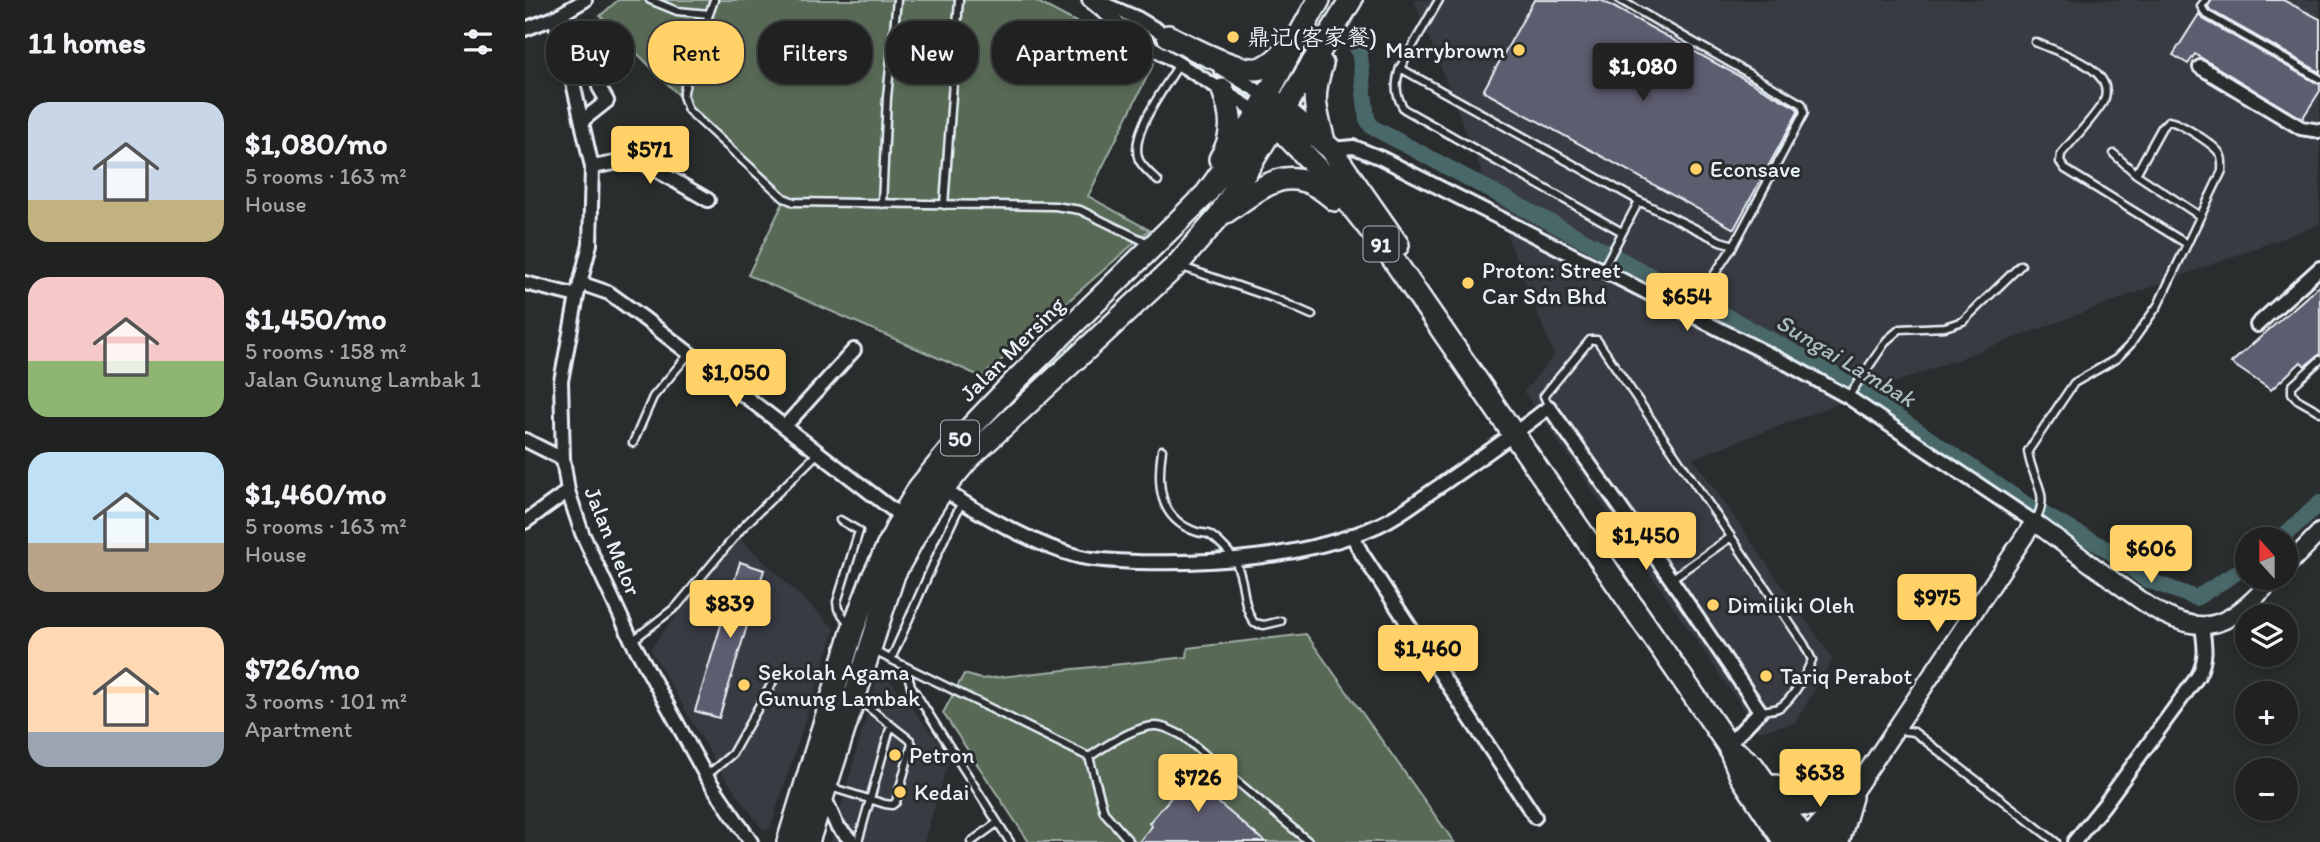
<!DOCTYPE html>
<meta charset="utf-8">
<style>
:root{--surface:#202222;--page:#282a2a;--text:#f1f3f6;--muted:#a2a4a5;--line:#3d3f40;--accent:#ffd166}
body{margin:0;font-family:Itim,"LXGW WenKai TC",sans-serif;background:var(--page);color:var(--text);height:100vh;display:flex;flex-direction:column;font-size:26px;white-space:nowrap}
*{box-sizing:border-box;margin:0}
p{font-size:23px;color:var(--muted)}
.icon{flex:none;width:38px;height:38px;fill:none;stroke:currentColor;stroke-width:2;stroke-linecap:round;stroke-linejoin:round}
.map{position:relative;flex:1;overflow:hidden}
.side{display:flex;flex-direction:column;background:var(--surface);width:525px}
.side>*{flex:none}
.hud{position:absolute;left:21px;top:21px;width:665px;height:63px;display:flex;gap:14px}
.needle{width:46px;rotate:339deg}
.controls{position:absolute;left:1710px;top:527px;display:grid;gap:14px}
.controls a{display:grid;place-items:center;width:63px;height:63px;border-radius:50%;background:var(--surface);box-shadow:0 4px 10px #0003,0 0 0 2px var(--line);font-size:35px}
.price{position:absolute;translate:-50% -60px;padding:0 16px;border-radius:7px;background:var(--accent);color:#111;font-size:23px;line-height:46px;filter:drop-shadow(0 2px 4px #0008)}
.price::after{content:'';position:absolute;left:50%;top:42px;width:21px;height:16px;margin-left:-10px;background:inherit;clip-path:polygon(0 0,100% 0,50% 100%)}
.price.current{background:#222;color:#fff}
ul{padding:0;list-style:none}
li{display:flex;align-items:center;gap:21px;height:175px;padding:0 28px}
li span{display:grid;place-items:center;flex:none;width:196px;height:140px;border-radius:21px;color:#555}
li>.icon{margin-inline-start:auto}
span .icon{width:84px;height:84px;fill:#fffc;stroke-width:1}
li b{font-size:30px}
h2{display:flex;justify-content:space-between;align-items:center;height:84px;padding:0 28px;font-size:30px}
.pill{padding:0 24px;border-radius:28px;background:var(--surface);box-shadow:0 4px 10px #0003,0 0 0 2px var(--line);font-size:24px;line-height:63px}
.pill.current{background:var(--accent);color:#111}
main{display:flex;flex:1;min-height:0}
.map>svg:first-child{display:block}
</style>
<main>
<section class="side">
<h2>11 homes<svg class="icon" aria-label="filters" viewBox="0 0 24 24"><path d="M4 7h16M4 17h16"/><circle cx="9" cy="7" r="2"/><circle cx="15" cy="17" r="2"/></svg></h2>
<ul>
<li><span style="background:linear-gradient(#c9d6e8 70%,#c2b280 0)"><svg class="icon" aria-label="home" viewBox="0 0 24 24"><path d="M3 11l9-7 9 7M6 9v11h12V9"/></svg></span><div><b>$1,080/mo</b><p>5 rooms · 163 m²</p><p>House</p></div></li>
<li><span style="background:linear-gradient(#f6c9c9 60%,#8fb573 0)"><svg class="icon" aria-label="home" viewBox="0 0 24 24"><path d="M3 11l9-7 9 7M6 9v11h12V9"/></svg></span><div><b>$1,450/mo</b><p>5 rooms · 158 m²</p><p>Jalan Gunung Lambak 1</p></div></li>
<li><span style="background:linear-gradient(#bfe0f5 65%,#b9a48a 0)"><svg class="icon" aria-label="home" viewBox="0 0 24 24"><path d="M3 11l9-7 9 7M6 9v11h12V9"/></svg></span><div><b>$1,460/mo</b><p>5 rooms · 163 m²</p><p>House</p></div></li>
<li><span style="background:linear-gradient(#ffd9b3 75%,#9aa5b1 0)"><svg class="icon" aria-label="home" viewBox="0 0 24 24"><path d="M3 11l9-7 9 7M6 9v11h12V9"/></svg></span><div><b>$726/mo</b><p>3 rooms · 101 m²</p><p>Apartment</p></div></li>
</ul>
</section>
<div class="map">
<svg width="1795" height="842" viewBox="0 0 1795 842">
<rect width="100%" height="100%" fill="#2a2d2e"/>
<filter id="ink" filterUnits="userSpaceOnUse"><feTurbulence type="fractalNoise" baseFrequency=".0143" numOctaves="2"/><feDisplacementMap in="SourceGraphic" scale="14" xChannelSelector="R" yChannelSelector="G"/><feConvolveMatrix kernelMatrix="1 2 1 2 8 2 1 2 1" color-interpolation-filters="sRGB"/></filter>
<g filter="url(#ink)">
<path fill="#393b42" d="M889,0H1795V224L1168,458L1308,659L1270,723L1234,731L999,392L1029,355Z
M213,537L310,629L245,829L238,830L197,773L125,649Z
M355,668L425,756L399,842H306Z"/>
<path fill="#586b56" stroke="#a0aea7" stroke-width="2" d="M93,0H509L629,63L563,196L624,230L457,377L223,275L259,201L75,16Z
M781,634L929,842H504L418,713L439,674L456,679L662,657L663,648Z"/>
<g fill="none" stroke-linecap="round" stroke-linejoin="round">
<path stroke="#4a686b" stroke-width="16" d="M831,45L835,56L842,119L847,127L1306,372L1505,507L1580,548L1620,579L1671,598L1722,566
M1755,539L1795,503"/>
</g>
<path fill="#5d5d6f" stroke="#e8f1f8" stroke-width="2" d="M1009,0H1076L1272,108L1273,112L1209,229L958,91Z
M1687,0H1758L1795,19V72L1685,10L1683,6Z
M1674,14L1678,19L1795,85V91L1777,119L1670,54L1663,64L1648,55Z
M1795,285V354L1780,366L1776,362L1746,390L1706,363Z
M215,562L239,570L194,718L170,711Z
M677,761L703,784L689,799L740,842H614L627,826L624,823Z"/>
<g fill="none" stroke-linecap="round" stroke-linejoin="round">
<defs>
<path id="service" d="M125,0L152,11L184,14
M189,0L163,74L158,96L163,110L259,198L269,202L530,206L555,210L625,244
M914,0L875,68C870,84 870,95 879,109L1097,232
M1681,0L1676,6L1681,14L1795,79
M1510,42C1532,52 1588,67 1580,98C1577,109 1545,143 1536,154L1535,162L1540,169L1662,244
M875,68L1114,201L1195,241L1209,245L1279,113L1277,104L1095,0
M1589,154L1611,174L1675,216
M633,181C627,175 618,168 614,160C603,134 641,87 654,64
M357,204L362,97L372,0
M419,205L434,0
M657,267L748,298L787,315
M1077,271L1114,201
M1185,281L1209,245
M1795,360L1767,386V393L1772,399L1795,412
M1323,397L1362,340L1375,329L1420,327L1438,321L1496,265
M1024,407L1019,396L1022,392L1065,340H1072L1279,644L1287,660C1282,672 1266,703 1253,708C1248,710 1240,710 1235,711
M108,443L128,397L164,354
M637,450C632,484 633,519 672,532C675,533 679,533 683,534C691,538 706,553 710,561C721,581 716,604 729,623L739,625L756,621
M315,520L334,531L312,602L313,609L325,625
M1510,521C1527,493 1506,480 1503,451L1549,383L1591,359L1605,345L1633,305L1697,171C1697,165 1698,159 1695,154C1689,144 1654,122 1643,121L1637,127L1611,174
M1146,579L1206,537
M107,641L152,606L217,528L294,452
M349,651L564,757
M366,659C390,607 411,554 437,502
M381,667L386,686L485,842
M1372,730L1389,732L1531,842
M564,757C580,746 612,725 631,726C640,726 650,732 658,736L784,842
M564,757L579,812L605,842
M181,776L207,754L251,676
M305,787L360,804L367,805L371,802L387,744L385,740L334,700
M333,842L366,725
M446,842L472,823"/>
<path id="minor" d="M564,0L607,35L734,113
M572,1L612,18L647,39
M29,18L46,74L67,167L65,244L52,296L36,381L38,459L43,491L57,533L107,641L181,776L226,842
M0,29L29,18L60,0
M1675,67L1776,128L1795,131
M695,68L743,97
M58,120L82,101L74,87
M806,149L829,147L856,158L1261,363L1323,397L1509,522
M67,167L101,161L119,163L183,200
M0,283L52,296
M55,283L84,293L117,317L377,517
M1732,325L1795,268
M260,426L329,350
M0,440L38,459
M418,489C454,514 514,547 556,557C574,561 595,561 614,562C690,564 784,557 854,525C876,515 896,498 916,485C953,459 989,435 1024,407L1146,579L1235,711L1203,745
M0,522L43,491
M827,535L837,554L1010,817
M298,794L312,826L328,842
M1549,842L1579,805L1673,676C1682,659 1680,646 1677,626"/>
<path id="tertiary" d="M1760,568L1795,532
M1279,842L1312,801
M1295,842L1509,522C1531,538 1552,554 1574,570C1604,591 1652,636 1692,623C1715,616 1733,594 1750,578"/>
<path id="trunk" d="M643,36C664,46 715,75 736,68C747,65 755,56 762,48
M797,64C786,97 790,108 799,141
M749,101L806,149L873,245
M742,118L751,125L813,189L866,256L1203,745L1216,776L1260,842
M695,159C710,135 707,115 698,90
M701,212C743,183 766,160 810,200
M1212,753L1228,766L1282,842
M1251,786C1284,815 1290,808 1325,784
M263,842L328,629L347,579L377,517L394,488L431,443L491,380L681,194C727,133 756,65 794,0
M283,842L369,574L400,517L418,489L444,458L652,265L692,219L826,0
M1313,842L1326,797"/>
</defs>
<use href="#service" stroke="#e8f1f8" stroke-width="11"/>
<use href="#minor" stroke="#e8f1f8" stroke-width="18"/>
<use href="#tertiary" stroke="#e8f1f8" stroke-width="21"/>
<use href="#trunk" stroke="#e8f1f8" stroke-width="26"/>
<use href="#service" stroke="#2a2d2e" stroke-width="6"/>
<use href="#minor" stroke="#2a2d2e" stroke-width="12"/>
<use href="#tertiary" stroke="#2a2d2e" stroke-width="16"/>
<use href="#trunk" stroke="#2a2d2e" stroke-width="21"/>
</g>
</g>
<g fill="#ffd166" stroke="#2a2d2e" stroke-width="2.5">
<circle cx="708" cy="37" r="7"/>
<circle cx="994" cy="50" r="7"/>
<circle cx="1171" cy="169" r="7"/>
<circle cx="943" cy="283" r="7"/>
<circle cx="1188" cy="605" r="7"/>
<circle cx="1241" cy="676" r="7"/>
<circle cx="219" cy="685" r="7"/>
<circle cx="370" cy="755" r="7"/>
<circle cx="375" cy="792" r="7"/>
</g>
<g text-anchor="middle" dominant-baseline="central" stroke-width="6" stroke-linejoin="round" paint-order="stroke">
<g fill="#2a2d2e" stroke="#afb6bb" stroke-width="2">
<rect x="838.5" y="226.5" width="35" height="35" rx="5"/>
<rect x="416" y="420.5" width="38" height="35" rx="5"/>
</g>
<g font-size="21" font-weight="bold" fill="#e8f1f8">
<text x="856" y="244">91</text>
<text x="435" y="438">50</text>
</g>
<g font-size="23" fill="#e8f1f8" stroke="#2a2d2e" text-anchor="start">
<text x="722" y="37">鼎记(客家餐)</text>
<text x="980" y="50" text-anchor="end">Marrybrown</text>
<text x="1185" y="169">Econsave</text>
<text x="957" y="270">Proton: Street<tspan x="957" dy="26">Car Sdn Bhd</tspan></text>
<text x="1202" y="605">Dimiliki Oleh</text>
<text x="233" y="672">Sekolah Agama<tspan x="233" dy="26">Gunung Lambak</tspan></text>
<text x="1255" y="676">Tariq Perabot</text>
<text x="384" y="755">Petron</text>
<text x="389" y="792">Kedai</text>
</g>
<g font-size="23" fill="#e8f1f8" stroke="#2a2d2e">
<text transform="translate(487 349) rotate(-45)">Jalan Mersing</text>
<text transform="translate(88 541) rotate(68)">Jalan Melor</text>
</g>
<g font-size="24" font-style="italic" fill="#a9bac0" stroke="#2a2d2e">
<text transform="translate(1321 360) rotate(31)">Sungai Lambak</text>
</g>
</g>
</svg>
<div class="controls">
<a><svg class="needle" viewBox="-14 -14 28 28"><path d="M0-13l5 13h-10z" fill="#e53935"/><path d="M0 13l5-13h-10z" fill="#a2a4a5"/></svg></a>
<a><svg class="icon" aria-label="layers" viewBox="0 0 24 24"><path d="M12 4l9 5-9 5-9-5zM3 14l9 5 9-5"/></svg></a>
<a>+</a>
<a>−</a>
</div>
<b class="price current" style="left:1118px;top:103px">$1,080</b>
<b class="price" style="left:125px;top:186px">$571</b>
<b class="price" style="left:1162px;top:333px">$654</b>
<b class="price" style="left:211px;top:409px">$1,050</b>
<b class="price" style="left:1121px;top:572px">$1,450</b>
<b class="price" style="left:1626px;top:585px">$606</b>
<b class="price" style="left:1412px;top:634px">$975</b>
<b class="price" style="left:205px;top:640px">$839</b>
<b class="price" style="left:903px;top:685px">$1,460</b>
<b class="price" style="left:1295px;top:809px">$638</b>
<b class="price" style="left:673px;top:814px">$726</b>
<div class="hud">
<a class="pill">Buy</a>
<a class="pill current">Rent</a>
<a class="pill">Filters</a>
<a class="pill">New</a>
<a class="pill">Apartment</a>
</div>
</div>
</main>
